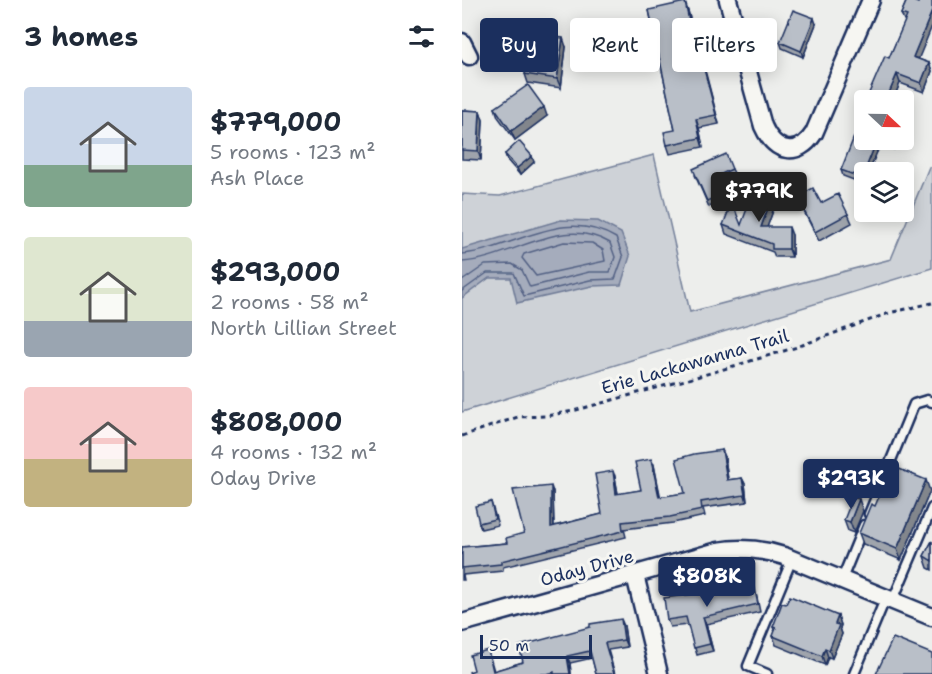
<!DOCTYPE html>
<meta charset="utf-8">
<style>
:root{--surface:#fff;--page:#f2f2f3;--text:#1f2937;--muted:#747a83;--accent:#1b2f5e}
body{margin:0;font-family:"Shantell Sans",sans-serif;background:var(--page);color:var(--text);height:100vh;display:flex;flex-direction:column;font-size:22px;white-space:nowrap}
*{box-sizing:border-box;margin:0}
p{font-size:20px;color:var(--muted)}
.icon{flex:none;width:33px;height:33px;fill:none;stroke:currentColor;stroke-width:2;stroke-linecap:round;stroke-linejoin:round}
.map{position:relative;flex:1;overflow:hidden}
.drawer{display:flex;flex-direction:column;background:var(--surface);width:462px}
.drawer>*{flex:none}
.top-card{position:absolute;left:18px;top:18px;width:362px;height:54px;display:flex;gap:12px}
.needle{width:39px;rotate:112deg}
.buttons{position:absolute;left:392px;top:90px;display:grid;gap:12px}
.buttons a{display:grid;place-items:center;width:60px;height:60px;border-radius:6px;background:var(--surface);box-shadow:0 3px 15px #0003;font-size:30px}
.scale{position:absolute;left:18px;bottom:15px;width:112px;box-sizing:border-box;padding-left:6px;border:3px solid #1b2f5e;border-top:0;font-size:16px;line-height:21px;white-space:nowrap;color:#1b2f5e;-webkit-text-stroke:4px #f6f6f2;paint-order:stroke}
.price{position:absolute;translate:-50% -51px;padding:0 14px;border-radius:6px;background:var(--accent);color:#fff;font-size:20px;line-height:39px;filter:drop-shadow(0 2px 3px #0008)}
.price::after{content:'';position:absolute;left:50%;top:36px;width:18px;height:14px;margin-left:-9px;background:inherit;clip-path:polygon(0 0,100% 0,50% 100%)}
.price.on{background:#222;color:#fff}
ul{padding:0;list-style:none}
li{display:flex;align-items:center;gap:18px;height:150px;padding:0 24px}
li span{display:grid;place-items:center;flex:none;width:168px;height:120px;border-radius:6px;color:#555}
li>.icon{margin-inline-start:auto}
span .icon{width:72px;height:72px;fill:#fffc;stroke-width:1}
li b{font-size:26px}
h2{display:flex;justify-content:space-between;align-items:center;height:72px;padding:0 24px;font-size:26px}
.chip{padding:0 21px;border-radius:6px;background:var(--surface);box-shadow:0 3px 15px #0003;font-size:21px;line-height:54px}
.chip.on{background:var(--accent);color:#fff}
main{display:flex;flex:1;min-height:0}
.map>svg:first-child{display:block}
</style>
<main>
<section class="drawer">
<h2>3 homes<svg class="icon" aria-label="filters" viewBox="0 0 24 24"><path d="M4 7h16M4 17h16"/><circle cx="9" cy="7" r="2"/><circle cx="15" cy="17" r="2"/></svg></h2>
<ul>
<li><span style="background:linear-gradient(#c9d6e8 65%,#7fa58c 0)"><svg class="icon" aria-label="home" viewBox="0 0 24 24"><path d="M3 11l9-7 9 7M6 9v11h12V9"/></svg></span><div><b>$779,000</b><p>5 rooms · 123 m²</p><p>Ash Place</p></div></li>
<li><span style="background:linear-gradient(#dfe7d0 70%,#9aa5b1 0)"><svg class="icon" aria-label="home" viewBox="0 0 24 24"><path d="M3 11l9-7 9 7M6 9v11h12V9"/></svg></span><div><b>$293,000</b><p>2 rooms · 58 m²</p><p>North Lillian Street</p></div></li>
<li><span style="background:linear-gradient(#f6c9c9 60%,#c2b280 0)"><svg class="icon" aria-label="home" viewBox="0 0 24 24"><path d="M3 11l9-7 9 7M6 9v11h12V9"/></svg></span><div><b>$808,000</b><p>4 rooms · 132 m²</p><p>Oday Drive</p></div></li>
</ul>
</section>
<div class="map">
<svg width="470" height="674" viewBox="0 0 470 674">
<rect width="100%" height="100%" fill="#edeeec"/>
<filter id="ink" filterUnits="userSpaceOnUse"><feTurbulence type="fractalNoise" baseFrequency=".0167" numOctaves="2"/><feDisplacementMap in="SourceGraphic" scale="12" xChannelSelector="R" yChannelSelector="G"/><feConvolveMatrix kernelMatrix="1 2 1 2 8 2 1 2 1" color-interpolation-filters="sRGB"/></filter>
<g filter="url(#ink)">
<path fill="#ced2d7" stroke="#74809a" stroke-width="1.5" d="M192,155L228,312L429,259L467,167L470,168V268L0,412V194L38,196Z"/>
<path fill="#a5acbc" stroke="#6e7a96" stroke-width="1.5" d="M99,220L136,221L159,233L168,256L159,285L130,286L55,303L49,278H27L0,298V249Z"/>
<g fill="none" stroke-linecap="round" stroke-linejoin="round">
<path stroke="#526184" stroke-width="1.5" d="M102,242L130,243L141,250L143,261L74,276L60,258L62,254Z
M0,254C54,249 100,206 154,238L161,257L153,279L128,280L62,296L52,273H25L0,291
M0,262C50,259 99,214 148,243L153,257L148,272H127L68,287L60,270L50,264L23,265L0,281"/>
<defs>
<path id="lane" d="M407,514L452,404L465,400L470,402
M380,579L402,525
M431,600L470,508
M305,674L286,666L330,559
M392,674L424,597"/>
<path id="street" d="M266,0L301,126C313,153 336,158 352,133L409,0
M0,42L7,56
M173,575L197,674
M0,623L256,551C279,547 300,549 322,556L470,617"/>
</defs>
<use href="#lane" stroke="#1b2f5e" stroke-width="13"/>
<use href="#street" stroke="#1b2f5e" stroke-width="21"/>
<path stroke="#1b2f5e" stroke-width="3" stroke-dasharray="4.5 4.5" stroke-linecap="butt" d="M0,436L56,417L84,416L111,411L252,372L335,347L427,313L470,303"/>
<use href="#lane" stroke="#f6f6f2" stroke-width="8"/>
<use href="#street" stroke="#f6f6f2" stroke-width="16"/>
</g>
<path fill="#9fa4ac" stroke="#1b2f5e" stroke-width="1.5" d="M445,0L456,59L467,63L470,71L462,92L438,83L431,100L427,58L443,22L439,14Z
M187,10L226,11L231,30L217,33L221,53L227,61L228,68L241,65L257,124L237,128L241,147L208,154L205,145L213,130Z
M354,24L341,57L320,48L318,42Z
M104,47L99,88L66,83L63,74Z
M33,108L85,116L53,140L36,117Z
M0,110L18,111L21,120L19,160L0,159Z
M411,140H436L432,149Z
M415,152L402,172V184L381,176L379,170Z
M43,154L72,162L58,175L45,160Z
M270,169L273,175L260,181L267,198L247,207L233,175Z
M335,197L359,203L386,214L390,223L357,241L339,206Z
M313,205L305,227L330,235V257H313L311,252L264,234L261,225H279Z
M260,450L263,457L266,480L280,478L283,484L285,502L241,508L243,516L211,523L162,529L164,537L41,567V571L1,575L2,580H0V547L45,543L62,533L91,492L92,526L140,514L153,477L156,494L179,490L192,465L198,497L223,493Z
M468,491L439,560L401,544L397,533L413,506Z
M29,502L36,525L19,529L17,523Z
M401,511L392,533L386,531L382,520Z
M470,541V570L466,568L462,556Z
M292,586L294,593L298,612L244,624L251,651L235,655L226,625L208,627L205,620L270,590Z
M324,604L376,616L379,625L378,628L380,634L370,658L366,657L363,665L314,645L311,636L313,632L311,627Z
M162,626L165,647L146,650L153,674H134L130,658L108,663L109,674H8L28,657L32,671L61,662Z"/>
<path fill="#82868c" stroke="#1b2f5e" stroke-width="1.5" d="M223,2L226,11L231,30L227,21Z
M470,11V26L454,65L451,57Z
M352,18L354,24L341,57L339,51Z
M213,24L217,33L223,62L220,53Z
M101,38L104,47L99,88L95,79Z
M467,63L470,71L462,92L459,83Z
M241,65L244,74L257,124L254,115Z
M435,74L438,83L431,100L425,98Z
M444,106L447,115L441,128V112Z
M82,107L85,116L53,140L49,131Z
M18,111L21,120L19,160L16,151Z
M234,119L237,128L241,147L238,138Z
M429,140H436L432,149Z
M413,145L415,152L407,172H402Z
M70,156L72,162L58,175L55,168Z
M310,197L313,205L302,236L299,227Z
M327,227L330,235V257L327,249Z
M260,450L263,457L267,487L265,480Z
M189,459L192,465L200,504L197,497Z
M151,471L153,477L157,500L154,494Z
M280,478L283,484L285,502L283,495Z
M464,480L468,491L439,560L435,549Z
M89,486L91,492L92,534L89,527Z
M397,499L401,511L392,533L388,522Z
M376,616L379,625L378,628L380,634L370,658L367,650L373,624Z
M241,617L244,624L251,651L248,644Z
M159,619L162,626L165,647L162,640Z
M363,648L366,657L363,665L360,656Z
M105,656L108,663L109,674H108Z"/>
<path fill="#b9bfc8" stroke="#1b2f5e" stroke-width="1.5" d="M445,0H449L456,3L457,0H470V11L451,57L467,63L459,83L435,74L425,98L430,100H404L423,56L427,58L445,16L439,14Z
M223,2L227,21L213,24L220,53L223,52L227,69L241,65L254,115L234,119L238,138L205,145L202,132L213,130L187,10Z
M331,10L352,18L339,51L318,42Z
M77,35L101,38L95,79L63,74L66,55H70L72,44H76Z
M66,85L82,107L49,131L33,108Z
M0,110L18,111L16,151L0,150Z
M392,137L413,145L400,178L379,170Z
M57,141L70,156L55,168L43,154Z
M264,154L270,169L257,175L265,192L245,201L231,169Z
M351,188L359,203L376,194L386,214L353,232L335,197Z
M292,190L310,197L299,227H327V249H310V244L261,225L270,202L279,225Z
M260,450L265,480L280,478L283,495L239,502L240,510L208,517L160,522L161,531L39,561V564L0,568V547L45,543L44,538L62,533L51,490L89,486V527L140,514L133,474L151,471L154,494L179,490L173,462L189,459L197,497L223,493L214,459L232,454Z
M430,466L464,480L435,549L397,533L409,504L413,506Z
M391,497L397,499L388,522L382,520Z
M29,502L33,519L17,523L13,506Z
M470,541V561L462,556Z
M268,584L269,591L292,586L296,604L241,617L248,644L232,648L224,617L205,620L202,598L245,592V590Z
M328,596L376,616L373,624L377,625L367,650L363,648L360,656L311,636L314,628L311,627L320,603L324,604Z
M159,619L162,640L143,643L152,674H134L128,651L105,656L108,674H92V672L85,674H8L7,672L12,670L8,655L26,650L31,671L61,662L57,646L128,627V624Z
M431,638L470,654V674H414Z"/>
</g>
<g text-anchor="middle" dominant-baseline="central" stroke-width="6" stroke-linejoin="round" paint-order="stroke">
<g font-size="18" fill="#1b2f5e" stroke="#f6f6f2">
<text transform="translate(233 362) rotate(-16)">Erie Lackawanna Trail</text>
<text transform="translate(125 568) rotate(-15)">Oday Drive</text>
</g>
</g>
</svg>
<div class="buttons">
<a><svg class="needle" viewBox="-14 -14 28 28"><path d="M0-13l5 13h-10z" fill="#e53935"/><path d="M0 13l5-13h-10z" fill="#747a83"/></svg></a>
<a><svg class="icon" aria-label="layers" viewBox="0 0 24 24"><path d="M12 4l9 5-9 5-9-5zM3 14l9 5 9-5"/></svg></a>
</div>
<div class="scale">50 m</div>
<b class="price on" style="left:297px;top:223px">$779K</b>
<b class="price" style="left:389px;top:510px">$293K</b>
<b class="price" style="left:245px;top:608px">$808K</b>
<div class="top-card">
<a class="chip on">Buy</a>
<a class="chip">Rent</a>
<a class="chip">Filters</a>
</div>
</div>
</main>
